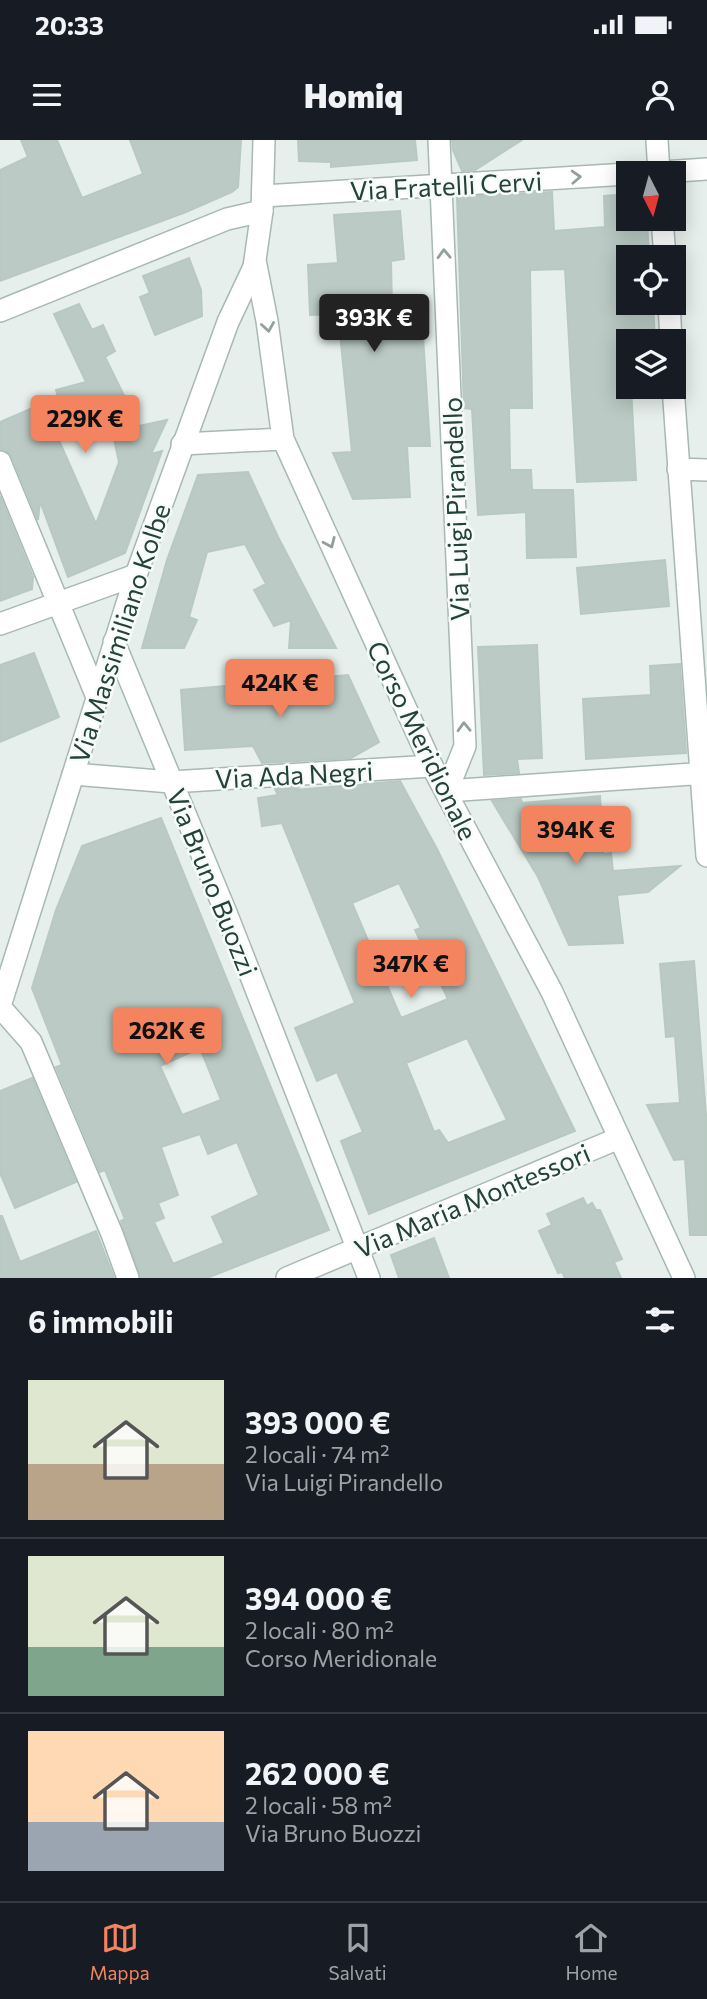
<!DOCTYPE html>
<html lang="it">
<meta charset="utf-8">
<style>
:root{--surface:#171b24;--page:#20242c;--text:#f1f3f6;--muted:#9ea1a6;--line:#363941;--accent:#f4845f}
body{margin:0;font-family:Commissioner,sans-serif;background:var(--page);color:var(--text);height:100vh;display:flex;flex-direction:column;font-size:26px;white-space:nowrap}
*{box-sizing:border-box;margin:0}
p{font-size:23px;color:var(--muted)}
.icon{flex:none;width:38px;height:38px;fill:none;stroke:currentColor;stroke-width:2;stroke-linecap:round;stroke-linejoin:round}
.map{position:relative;height:1138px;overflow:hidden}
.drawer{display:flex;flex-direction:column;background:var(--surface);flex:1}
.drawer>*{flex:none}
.needle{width:46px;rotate:174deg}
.fabs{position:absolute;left:616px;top:21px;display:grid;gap:14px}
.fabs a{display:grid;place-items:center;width:70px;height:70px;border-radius:0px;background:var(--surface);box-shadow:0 4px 18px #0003;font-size:35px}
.price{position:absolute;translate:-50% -60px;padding:0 16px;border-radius:7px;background:var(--accent);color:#111;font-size:23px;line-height:46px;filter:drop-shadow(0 2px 4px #0008)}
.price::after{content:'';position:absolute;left:50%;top:42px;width:21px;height:16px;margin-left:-10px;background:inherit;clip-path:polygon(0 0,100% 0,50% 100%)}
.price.on{background:#222;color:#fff}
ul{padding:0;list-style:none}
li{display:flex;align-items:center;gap:21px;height:175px;padding:0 28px}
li+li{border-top:2px solid var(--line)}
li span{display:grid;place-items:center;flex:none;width:196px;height:140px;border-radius:0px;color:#555}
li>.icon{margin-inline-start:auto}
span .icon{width:84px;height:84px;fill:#fffc;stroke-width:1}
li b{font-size:30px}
h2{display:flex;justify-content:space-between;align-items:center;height:84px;padding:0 28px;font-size:30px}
.status{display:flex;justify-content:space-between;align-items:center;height:49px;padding:0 35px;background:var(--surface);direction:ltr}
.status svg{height:19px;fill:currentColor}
header{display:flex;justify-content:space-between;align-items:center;height:91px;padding:0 28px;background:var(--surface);font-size:32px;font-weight:800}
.dock{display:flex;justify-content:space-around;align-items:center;height:98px;border-top:2px solid var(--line);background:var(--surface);font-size:19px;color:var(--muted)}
.dock a{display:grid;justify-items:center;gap:4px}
.dock .on{color:var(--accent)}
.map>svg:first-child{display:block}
</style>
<div class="status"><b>20:33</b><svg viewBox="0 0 49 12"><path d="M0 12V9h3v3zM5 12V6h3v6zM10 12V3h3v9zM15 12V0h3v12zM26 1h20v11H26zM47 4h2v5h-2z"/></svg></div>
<header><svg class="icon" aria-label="menu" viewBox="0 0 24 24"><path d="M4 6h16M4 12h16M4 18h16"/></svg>Homiq<svg class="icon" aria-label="person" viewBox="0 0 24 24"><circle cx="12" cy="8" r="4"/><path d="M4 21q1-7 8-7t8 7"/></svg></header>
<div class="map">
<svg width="707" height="1138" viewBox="0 0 707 1138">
<rect width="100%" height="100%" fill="#e6efeb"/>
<path fill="#bbcac4" stroke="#b8c9c2" stroke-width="2" fill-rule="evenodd" d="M21,0H57L82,58L143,34L130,0H241L238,47L232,52L186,72L0,141V30L28,17Z
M298,0H415L417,20L331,27V22L299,21Z
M452,0H522L475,30L462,31L453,10Z
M552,52L554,91L605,87L604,56L628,54V79H647L649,117H628V163H653L655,201H628V247H631L636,340L577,342L565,129L530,130L532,268H509L510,330H531L532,350H573L576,417L527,418L526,372L478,375L472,269L464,268L457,57Z
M400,71L404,119L391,121L392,169L410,168L411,181L422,180L430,306H407L410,357L353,359L333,313L352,312L338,174L310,175L308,125L338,123L334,75Z
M189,118L201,150L202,176L155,195L140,157L150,153L143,136Z
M79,164L92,190L103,185L115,211L105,217L139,286L167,280L151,314L162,311L125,413L68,437L40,361L38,380L12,317L7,311L0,309V282L58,257L56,250L86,242L54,174ZM108,272L119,322L96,384L57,296Z
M248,332L278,397L336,508H289L291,480L274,486L254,450L266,444L245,404L207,412L189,477L197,480L184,508H142L167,420L198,335Z
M0,356L33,437L32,449L0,461Z
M665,420L669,466L581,474L577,428Z
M537,505L542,618L517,619L519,633L484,635L478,507Z
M34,513L59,577L0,602V525Z
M680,524L686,613L586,619L583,559L651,555L650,526Z
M348,535L379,602L351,618L262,623L253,606L185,610L181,550Z
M400,641L437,709L575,991L369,1074L341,1001L363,992L337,932L317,941L295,888L355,863L282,683L262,686L258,658L278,655L275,649L299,647L295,650ZM399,743L421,788L415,790L448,859L401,878L352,763ZM467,898L507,980L448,1003L439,990L434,992L406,923Z
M600,656L603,714L611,713L613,731L680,726L648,752L617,755L623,803L569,805L538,737L492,661L521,659L522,663Z
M161,678L329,1090L207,1138H141L121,1081L125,1079L105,1030L100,1032L56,927L62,925L32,848L56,770L82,706ZM200,908L221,960L182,975L160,926ZM200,994L208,1014L237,1002L259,1055L212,1077L224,1103L173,1124L154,1082L164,1078L158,1063L178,1055L161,1007Z
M694,821L707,988V1095H690L685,1019L674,1020L647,965L680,963L675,896L666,897L660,824Z
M32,938L76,1042L15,1068L0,1033V951Z
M583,1058L587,1066L592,1063L596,1070H600L622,1119L614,1122L621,1138H565L562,1132L558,1133L539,1091L552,1085L547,1074Z
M0,1076H2L20,1122L96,1091L114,1138H0Z
M434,1098L449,1138H399L391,1115Z"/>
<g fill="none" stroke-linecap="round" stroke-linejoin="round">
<defs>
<path id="minor" d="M657,0L659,33
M648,33L707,29
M263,56L628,34
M662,79L665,117
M669,163L671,201
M0,171L227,79L262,71
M673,247L707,716
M0,322L97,557
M678,329L707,330
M0,484L136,435
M114,502L227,775L369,1138
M73,634L171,642L432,626
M447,651L707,633
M0,866L136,435L228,182L254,127
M0,867L31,902L112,1094L128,1138
M287,1138L619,998"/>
<path id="tertiary" d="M439,0L465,606L447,651
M255,120L267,181L283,299L432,626L552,852L684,1138
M254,127L262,71L264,0
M182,304L283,299"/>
</defs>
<use href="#minor" stroke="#a8b8b2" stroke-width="24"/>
<use href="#tertiary" stroke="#a8b8b2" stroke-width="24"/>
<use href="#minor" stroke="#fff" stroke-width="21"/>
<use href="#tertiary" stroke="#fff" stroke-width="21"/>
</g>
<defs><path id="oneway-chevron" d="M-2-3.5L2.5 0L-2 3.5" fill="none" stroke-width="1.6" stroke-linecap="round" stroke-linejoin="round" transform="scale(1.75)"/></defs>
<g stroke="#92a09c">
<use href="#oneway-chevron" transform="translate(576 37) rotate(-3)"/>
<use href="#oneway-chevron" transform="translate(444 114) rotate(-92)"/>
<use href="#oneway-chevron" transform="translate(268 187) rotate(81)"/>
<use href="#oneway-chevron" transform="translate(330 403) rotate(66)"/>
<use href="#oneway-chevron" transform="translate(464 587) rotate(-92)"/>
</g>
<g text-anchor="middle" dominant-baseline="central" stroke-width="5" stroke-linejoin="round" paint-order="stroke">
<g font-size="26" fill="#24423a" stroke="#f7fbf9">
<text transform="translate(446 45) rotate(-3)">Via Fratelli Cervi</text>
<text transform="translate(455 369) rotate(-92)">Via Luigi Pirandello</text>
<text transform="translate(119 493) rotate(-72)">Via Massimiliano Kolbe</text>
<text transform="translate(423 600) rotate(64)">Corso Meridionale</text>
<text transform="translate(294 634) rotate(-3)">Via Ada Negri</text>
<text transform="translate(213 742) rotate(68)">Via Bruno Buozzi</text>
<text transform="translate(472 1060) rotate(-23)">Via Maria Montessori</text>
</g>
</g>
</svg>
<div class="fabs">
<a><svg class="needle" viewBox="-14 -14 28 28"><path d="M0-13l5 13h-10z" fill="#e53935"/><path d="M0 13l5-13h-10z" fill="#9ea1a6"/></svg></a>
<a><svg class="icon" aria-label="locate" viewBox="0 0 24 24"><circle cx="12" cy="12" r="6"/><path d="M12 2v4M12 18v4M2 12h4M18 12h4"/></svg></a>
<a><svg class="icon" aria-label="layers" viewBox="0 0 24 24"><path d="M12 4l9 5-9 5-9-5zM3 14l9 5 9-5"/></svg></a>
</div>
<b class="price on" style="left:374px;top:214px">393K €</b>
<b class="price" style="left:85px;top:315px">229K €</b>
<b class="price" style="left:280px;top:579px">424K €</b>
<b class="price" style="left:576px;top:726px">394K €</b>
<b class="price" style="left:411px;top:860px">347K €</b>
<b class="price" style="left:167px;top:927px">262K €</b>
</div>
<section class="drawer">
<h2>6 immobili<svg class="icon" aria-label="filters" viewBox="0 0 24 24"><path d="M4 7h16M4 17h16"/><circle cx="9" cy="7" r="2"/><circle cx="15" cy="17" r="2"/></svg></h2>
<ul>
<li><span style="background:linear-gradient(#dfe7d0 60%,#b9a48a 0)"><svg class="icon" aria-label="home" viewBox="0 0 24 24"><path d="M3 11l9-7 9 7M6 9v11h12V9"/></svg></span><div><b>393 000 €</b><p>2 locali · 74 m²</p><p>Via Luigi Pirandello</p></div></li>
<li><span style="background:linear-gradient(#dfe7d0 65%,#7fa58c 0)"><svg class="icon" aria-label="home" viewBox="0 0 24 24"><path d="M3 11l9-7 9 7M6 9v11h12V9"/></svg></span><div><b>394 000 €</b><p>2 locali · 80 m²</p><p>Corso Meridionale</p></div></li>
<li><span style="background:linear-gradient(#ffd9b3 65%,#9aa5b1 0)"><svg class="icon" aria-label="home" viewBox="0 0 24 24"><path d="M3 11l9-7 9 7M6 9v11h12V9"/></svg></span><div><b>262 000 €</b><p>2 locali · 58 m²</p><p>Via Bruno Buozzi</p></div></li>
</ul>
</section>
<nav class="dock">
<a class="on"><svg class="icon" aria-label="map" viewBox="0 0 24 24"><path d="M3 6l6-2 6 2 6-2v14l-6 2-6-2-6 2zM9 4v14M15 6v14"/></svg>Mappa</a>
<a><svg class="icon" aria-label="saved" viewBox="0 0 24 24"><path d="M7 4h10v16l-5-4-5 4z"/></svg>Salvati</a>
<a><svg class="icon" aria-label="home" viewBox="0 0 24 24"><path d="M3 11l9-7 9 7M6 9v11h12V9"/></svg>Home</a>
</nav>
